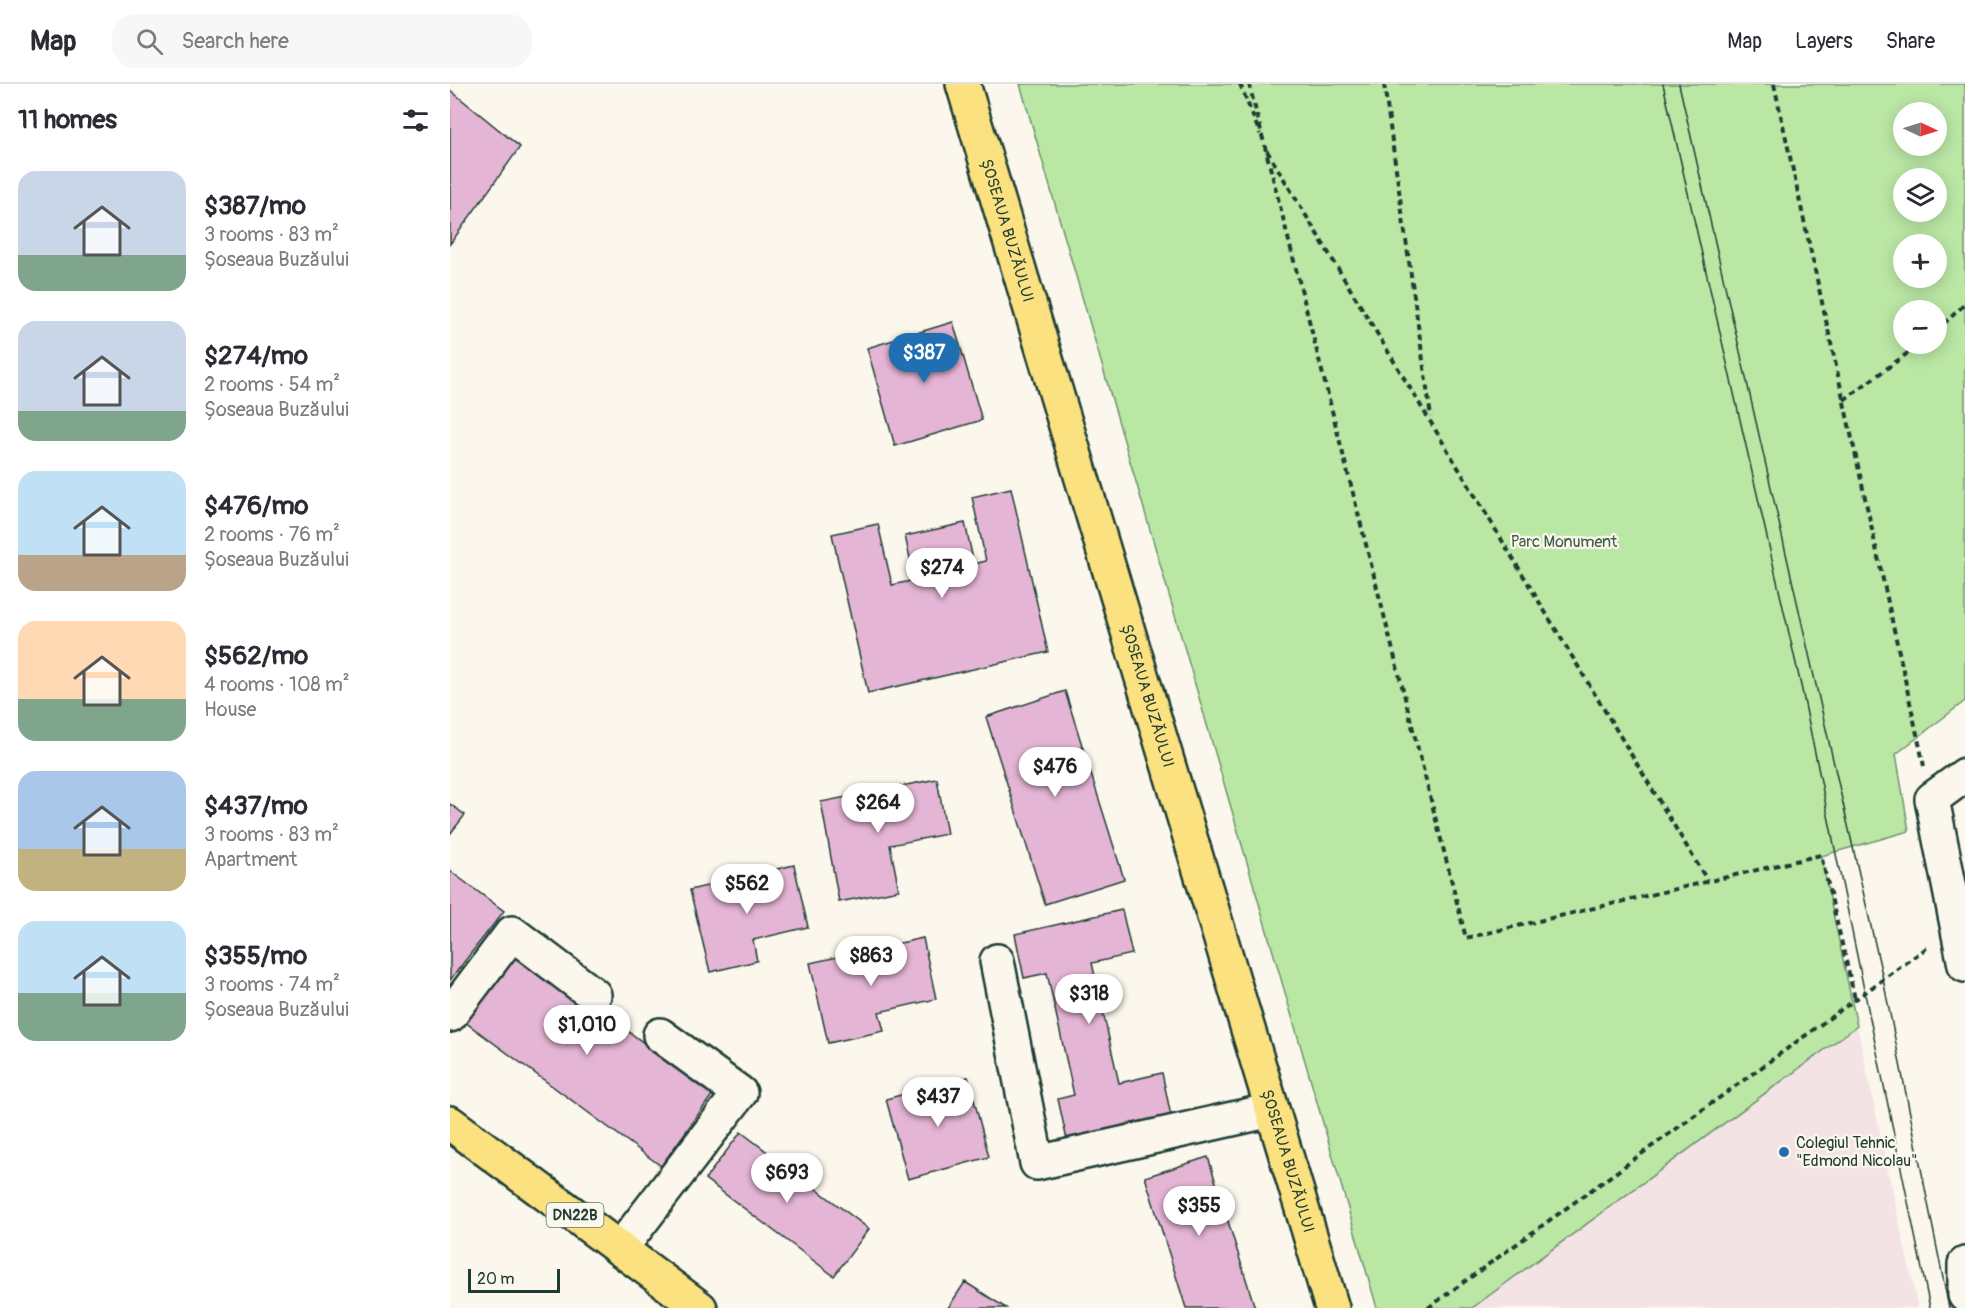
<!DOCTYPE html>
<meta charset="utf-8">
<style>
:root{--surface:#fff;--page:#f7f7f7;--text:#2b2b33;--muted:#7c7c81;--line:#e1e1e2;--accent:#1f6fb2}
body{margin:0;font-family:Pangolin,sans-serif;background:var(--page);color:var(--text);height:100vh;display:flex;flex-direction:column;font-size:22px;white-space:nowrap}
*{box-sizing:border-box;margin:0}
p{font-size:20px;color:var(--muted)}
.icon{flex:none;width:33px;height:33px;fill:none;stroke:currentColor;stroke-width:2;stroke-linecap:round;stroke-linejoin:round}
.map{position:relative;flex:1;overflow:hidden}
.panel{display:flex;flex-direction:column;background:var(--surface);width:450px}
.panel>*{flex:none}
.needle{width:39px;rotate:94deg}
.controls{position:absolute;left:1443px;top:18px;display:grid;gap:12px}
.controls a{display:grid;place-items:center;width:54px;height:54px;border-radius:50%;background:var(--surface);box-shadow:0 3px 15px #0003;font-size:30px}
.scale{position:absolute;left:18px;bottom:15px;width:92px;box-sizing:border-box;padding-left:6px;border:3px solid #1f3d34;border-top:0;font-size:16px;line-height:21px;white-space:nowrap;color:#1f3d34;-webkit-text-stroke:4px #fbf7ec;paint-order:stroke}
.price{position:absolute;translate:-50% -51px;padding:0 14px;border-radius:21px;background:#fff;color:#222;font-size:20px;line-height:39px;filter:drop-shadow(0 2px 3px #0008)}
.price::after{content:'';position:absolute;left:50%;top:36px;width:18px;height:14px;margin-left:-9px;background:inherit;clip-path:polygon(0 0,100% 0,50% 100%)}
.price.selected{background:var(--accent);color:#fff}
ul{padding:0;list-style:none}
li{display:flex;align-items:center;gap:18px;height:150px;padding:0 18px}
li span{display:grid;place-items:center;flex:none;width:168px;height:120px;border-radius:18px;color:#555}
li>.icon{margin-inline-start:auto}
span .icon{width:72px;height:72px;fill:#fffc;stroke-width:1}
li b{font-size:26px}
h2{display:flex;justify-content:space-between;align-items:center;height:72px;padding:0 18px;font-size:26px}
header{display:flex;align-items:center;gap:36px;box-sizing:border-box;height:84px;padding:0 30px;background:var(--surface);border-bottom:2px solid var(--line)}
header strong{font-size:28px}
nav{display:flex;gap:33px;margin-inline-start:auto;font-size:21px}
.search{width:420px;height:54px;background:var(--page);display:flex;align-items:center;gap:15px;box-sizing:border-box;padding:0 21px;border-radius:24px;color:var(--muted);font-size:22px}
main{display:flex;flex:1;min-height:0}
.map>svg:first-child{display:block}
</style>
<header>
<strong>Map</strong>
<div class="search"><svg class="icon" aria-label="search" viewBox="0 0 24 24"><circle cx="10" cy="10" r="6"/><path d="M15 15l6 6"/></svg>Search here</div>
<nav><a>Map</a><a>Layers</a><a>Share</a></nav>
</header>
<main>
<section class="panel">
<h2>11 homes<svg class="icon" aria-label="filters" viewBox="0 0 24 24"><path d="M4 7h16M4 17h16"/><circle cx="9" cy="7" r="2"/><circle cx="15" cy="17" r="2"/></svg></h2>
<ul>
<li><span style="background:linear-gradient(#c9d6e8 70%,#7fa58c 0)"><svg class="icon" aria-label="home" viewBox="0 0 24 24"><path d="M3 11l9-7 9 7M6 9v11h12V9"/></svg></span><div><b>$387/mo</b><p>3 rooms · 83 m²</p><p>Șoseaua Buzăului</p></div></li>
<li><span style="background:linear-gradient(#c9d6e8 75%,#7fa58c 0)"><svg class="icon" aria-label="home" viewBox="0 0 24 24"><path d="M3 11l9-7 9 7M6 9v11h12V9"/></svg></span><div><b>$274/mo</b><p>2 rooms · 54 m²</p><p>Șoseaua Buzăului</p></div></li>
<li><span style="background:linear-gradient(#bfe0f5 70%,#b9a48a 0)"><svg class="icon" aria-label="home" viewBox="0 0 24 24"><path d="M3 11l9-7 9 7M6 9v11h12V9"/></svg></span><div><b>$476/mo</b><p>2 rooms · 76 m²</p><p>Șoseaua Buzăului</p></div></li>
<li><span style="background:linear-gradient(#ffd9b3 65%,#7fa58c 0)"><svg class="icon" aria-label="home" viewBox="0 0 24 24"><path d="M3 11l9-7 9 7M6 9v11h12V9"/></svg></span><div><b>$562/mo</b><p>4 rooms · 108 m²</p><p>House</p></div></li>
<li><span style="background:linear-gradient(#a9c7e8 65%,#c2b280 0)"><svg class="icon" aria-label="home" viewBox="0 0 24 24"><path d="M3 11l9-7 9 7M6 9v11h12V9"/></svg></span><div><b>$437/mo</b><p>3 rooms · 83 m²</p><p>Apartment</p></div></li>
<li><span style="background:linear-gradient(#bfe0f5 60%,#7fa58c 0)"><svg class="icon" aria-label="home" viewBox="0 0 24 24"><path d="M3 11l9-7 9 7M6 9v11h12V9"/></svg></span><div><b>$355/mo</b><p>3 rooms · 74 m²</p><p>Șoseaua Buzăului</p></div></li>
</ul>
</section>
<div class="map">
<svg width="1515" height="1224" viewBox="0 0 1515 1224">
<rect width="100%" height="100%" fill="#fbf7ec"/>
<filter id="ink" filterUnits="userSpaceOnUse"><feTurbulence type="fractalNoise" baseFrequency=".0167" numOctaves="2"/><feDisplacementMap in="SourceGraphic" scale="12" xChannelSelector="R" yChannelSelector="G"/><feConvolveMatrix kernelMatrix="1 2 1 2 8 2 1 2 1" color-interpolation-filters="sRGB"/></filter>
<g filter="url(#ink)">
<path fill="#f4e3e5" d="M1407,942L1468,1224H1022Z"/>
<path fill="#bbe7a5" stroke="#6d926c" stroke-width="1.5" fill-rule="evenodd" d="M570,0H1515V617L1446,670L1459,747L1371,772L1407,942L1022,1224H927ZM1454,28H1486V62H1454ZM1454,94H1486V128H1454ZM1454,160H1486V194H1454ZM1454,226H1486V260H1454Z"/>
<path fill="#e5b5d5" stroke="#1f3d34" stroke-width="1.5" d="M0,6L70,63L0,160Z
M503,238L532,336L445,362L417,264Z
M561,404L598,568L418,609L382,450L428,440L442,501L465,496L455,452L515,439L524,480L536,477L522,413Z
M615,607L674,795L595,820L536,633Z
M487,695L497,750L440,761L449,806L389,818L371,718Z
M0,720L15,731L0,750Z
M344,781L358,843L303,856L307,877L260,888L240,806Z
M0,787L54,827L0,896Z
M672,826L682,870L642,879L669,999L712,989L721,1032L617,1056L608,1015L624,1011L597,889L574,894L565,850Z
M473,854L486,915L429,928L434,947L378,959L360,879Z
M64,863L263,1010L211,1082L11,935Z
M518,993L539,1073L458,1095L436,1015Z
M291,1048L419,1145L384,1192L255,1095Z
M758,1073L805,1224H736L695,1093Z
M515,1198L556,1224H498Z"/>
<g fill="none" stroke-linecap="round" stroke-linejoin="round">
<defs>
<path id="minor" d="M1515,691L1482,715L1515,881
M547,877L587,1079L822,1026
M0,931L62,849L144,911
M170,1165L290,1009L210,951
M1515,1180V1211"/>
<g id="major">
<path id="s1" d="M513,0L882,1224"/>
<path d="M0,1039L250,1224"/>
</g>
</defs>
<use href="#minor" stroke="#1f3d34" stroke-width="38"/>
<use href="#major" stroke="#1f3d34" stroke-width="38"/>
<path stroke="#1f3d34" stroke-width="4" stroke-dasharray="6 4.5" stroke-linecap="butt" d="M790,0L810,50
M799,0L1016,854L1371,771L1405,915
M934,0L981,333
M1324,0L1474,682
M817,67L1257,796
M1486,247L1515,220
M1394,316L1470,260
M978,1224L1478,863"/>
<use href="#minor" stroke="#fbf7ec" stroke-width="33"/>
<use href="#major" stroke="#fbe180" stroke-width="33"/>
<path stroke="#1f3d34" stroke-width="1.5" d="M1213,0L1352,606L1480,1224
M1229,0L1433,895L1499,1224"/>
</g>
</g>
<circle fill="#1f6fb2" stroke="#fbf7ec" stroke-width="2" cx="1334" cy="1068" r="6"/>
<g text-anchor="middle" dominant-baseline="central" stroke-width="4.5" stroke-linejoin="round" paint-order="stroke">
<rect fill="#fbf7ec" stroke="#61756b" stroke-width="1.5" x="96.5" y="1119" width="57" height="24" rx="4.5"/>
<g font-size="15" font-weight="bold" fill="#1f3d34">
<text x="125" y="1131">DN22B</text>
</g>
<g font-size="16" fill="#1f3d34" stroke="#fbf7ec">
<text stroke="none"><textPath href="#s1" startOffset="153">ȘOSEAUA BUZĂULUI</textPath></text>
<text stroke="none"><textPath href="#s1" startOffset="639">ȘOSEAUA BUZĂULUI</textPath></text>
<text stroke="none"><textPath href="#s1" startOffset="1125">ȘOSEAUA BUZĂULUI</textPath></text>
</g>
<g font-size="16" fill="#3e5f4b" stroke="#fbf7ec">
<text x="1114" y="458">Parc Monument</text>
</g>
<g font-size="16" fill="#1f3d34" stroke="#fbf7ec" text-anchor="start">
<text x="1346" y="1059">Colegiul Tehnic<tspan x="1346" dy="18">"Edmond Nicolau"</tspan></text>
</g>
</g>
</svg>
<div class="controls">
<a><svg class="needle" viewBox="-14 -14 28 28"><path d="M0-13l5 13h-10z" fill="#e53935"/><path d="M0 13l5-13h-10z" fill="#7c7c81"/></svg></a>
<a><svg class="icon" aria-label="layers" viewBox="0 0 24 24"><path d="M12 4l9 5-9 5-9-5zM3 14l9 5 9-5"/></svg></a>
<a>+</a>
<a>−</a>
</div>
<div class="scale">20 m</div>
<b class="price selected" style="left:474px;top:300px">$387</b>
<b class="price" style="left:492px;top:515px">$274</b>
<b class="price" style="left:605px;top:714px">$476</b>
<b class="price" style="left:428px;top:750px">$264</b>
<b class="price" style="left:297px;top:831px">$562</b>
<b class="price" style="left:421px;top:903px">$863</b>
<b class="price" style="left:639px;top:941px">$318</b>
<b class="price" style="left:137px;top:972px">$1,010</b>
<b class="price" style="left:488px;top:1044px">$437</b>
<b class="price" style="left:337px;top:1120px">$693</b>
<b class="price" style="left:749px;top:1153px">$355</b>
</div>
</main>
